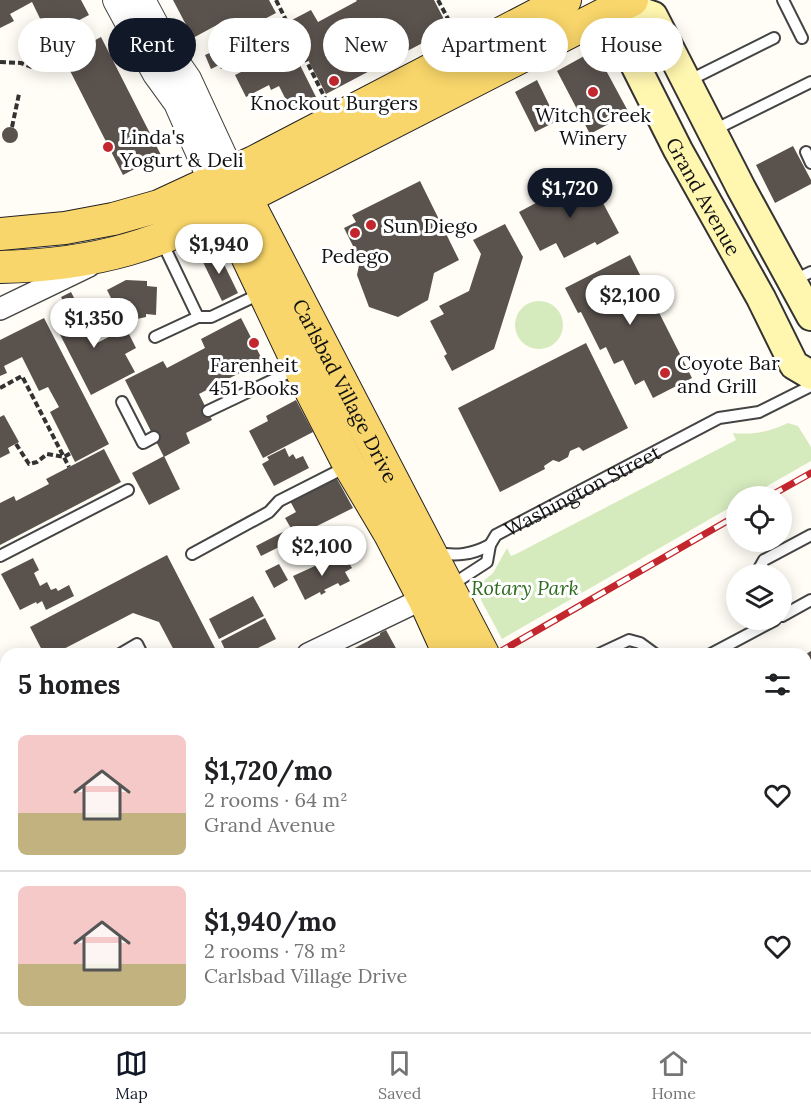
<!DOCTYPE html>
<meta charset="utf-8">
<style>
:root{--surface:#fff;--page:#f2f2f2;--text:#202124;--muted:#757577;--line:#e0e0e0;--accent:#111827}
body{margin:0;font-family:Lora,serif;background:var(--page);color:var(--text);height:100vh;display:flex;flex-direction:column;font-size:22px;white-space:nowrap}
*{box-sizing:border-box;margin:0}
p{font-size:20px;color:var(--muted)}
.icon{flex:none;width:33px;height:33px;fill:none;stroke:currentColor;stroke-width:2;stroke-linecap:round;stroke-linejoin:round}
.map{position:relative;flex:1;overflow:hidden}
.details{position:absolute;left:0px;top:648px;width:812px;height:384px;display:flex;flex-direction:column;background:var(--surface);border-radius:18px 18px 0 0;box-shadow:0 3px 15px #0003}
.details>*{flex:none}
.banner{position:absolute;left:18px;top:18px;width:776px;height:54px;display:flex;gap:12px}
.buttons{position:absolute;left:726px;top:486px;display:grid;gap:12px}
.buttons a{display:grid;place-items:center;width:66px;height:66px;border-radius:50%;background:var(--surface);box-shadow:0 3px 15px #0003;font-size:30px}
.price{position:absolute;translate:-50% -51px;padding:0 14px;border-radius:21px;background:#fff;color:#222;font-size:20px;line-height:39px;filter:drop-shadow(0 2px 3px #0008)}
.price::after{content:'';position:absolute;left:50%;top:36px;width:18px;height:14px;margin-left:-9px;background:inherit;clip-path:polygon(0 0,100% 0,50% 100%)}
.price.selected{background:var(--accent);color:#fff}
ul{padding:0;list-style:none}
li{display:flex;align-items:center;gap:18px;height:150px;padding:0 18px}
li+li{border-top:2px solid var(--line)}
li span{display:grid;place-items:center;flex:none;width:168px;height:120px;border-radius:9px;color:#555}
li>.icon{margin-inline-start:auto}
span .icon{width:72px;height:72px;fill:#fffc;stroke-width:1}
li b{font-size:26px}
h2{display:flex;justify-content:space-between;align-items:center;height:72px;padding:0 18px;font-size:26px}
.pill{padding:0 21px;border-radius:27px;background:var(--surface);box-shadow:0 3px 15px #0003;font-size:21px;line-height:54px}
.pill.selected{background:var(--accent);color:#fff}
.dock{display:flex;justify-content:space-around;align-items:center;height:84px;border-top:2px solid var(--line);background:var(--surface);font-size:16px;color:var(--muted)}
.dock a{display:grid;justify-items:center;gap:3px}
.dock .selected{color:var(--accent)}
.map>svg:first-child{display:block}
</style>
<div class="map">
<svg width="811" height="1032" viewBox="0 0 811 1032">
<rect width="100%" height="100%" fill="#fffdf5"/>
<path fill="#d5ebbd" d="M515 325a24 24 0 1 1 48 0a24 24 0 1 1-48 0Z
M788,423L798,426L811,447V461L750,496H736V504L502,639L481,600V583L493,573L507,548L511,556L516,554L736,440L733,433C754,435 769,432 788,423Z"/>
<path fill="#5a524d" d="M0,0H81L89,15L66,27L64,24L47,33L32,2L10,14L14,21L0,28Z
M173,0H269L276,13L234,35L226,20L193,38Z
M356,0H434L449,29L326,94L288,22L311,10L318,22L357,1Z
M242,34L247,46L251,44L256,56L253,57L255,61L244,67L240,59L221,69L219,65L211,69L205,55L231,44L229,40Z
M101,37L161,155L123,175L63,57Z
M291,47L316,97L291,110L279,86L271,90L269,85L246,97L235,75Z
M595,50L629,113L590,134L557,71Z
M537,80L557,121L535,132L515,92Z
M2 135a8 8 0 1 1 16 0a8 8 0 1 1-16 0Z
M793,146L811,180V184L775,203L756,165Z
M588,175L619,233L597,245L595,242L564,258L556,243L540,251L519,212Z
M420,181L459,260L434,273L428,300L398,317L369,307L357,275L360,260L344,228L356,222L352,215Z
M505,224L523,257L494,349L452,371L444,356L447,354L430,321L444,314L439,306L469,291L481,254L473,240Z
M210,251L219,254L238,293L222,301L200,256Z
M630,255L692,378L653,398L644,380L635,385L623,360L614,364L606,347L600,350L581,312L578,313L565,288Z
M126,280L147,281V286L157,287L156,315L146,314V317L123,322L107,290Z
M71,292L87,323L83,325L93,345L126,328L136,348L125,354L135,372L91,395L51,317L67,308L61,297Z
M44,318L109,444L75,462L50,412L59,407L48,387L39,391L22,357L4,366L7,373L0,376V340Z
M241,318L263,361L199,394L212,420L186,433L190,443L164,457L125,380L163,361L167,368L205,348L201,339Z
M586,343L628,428L583,451L579,447L570,451L568,457L559,462L553,460L544,466L545,469L500,492L458,408Z
M296,400L313,432L263,458L249,431L268,421L266,416Z
M4,415L19,442L8,448L10,453L0,458V417Z
M285,448L289,457L293,454L296,459L303,456L309,468L274,486L262,464L269,460L267,457Z
M104,449L121,482L0,545V503L14,496L16,501L49,484L46,479Z
M164,456L180,489L149,505L132,473Z
M336,477L353,508L303,533L301,531L289,537L286,532L292,530L285,518L296,512L290,501Z
M283,532L289,542L261,556L256,546Z
M167,555L218,654H176L159,622L133,613L54,654H44L30,627Z
M337,556L342,565L348,561L352,568L345,572L350,581L340,586L338,583L324,590L326,592L321,595L320,592L305,600L293,576Z
M33,558L39,570L34,573L40,586L47,582L51,590L56,588L58,591L69,585L74,596L46,610L42,601L37,604L36,602L20,610L1,574Z
M279,564L288,580L274,588L265,571Z
M253,596L264,616L219,639L209,619Z
M265,618L276,639L246,654H227L221,641Z
M386,630L398,652L343,654L380,635V633Z
M811,651V713L806,716V654Z
M811,791V847L806,837V794Z
M806,979L811,989V1032H787L784,1026H806Z
M118,1026H131L134,1032H107Z
M354,1026H377L380,1032H350L348,1029Z
M388,1026H423L426,1032H391Z
M441,1026H458L461,1032H444Z
M519,1026H539L528,1032H522Z
M546,1026H562L565,1032L576,1026H621L624,1032H535Z
M705,1026H764L753,1032H709Z"/>
<g fill="none" stroke-linecap="round" stroke-linejoin="round">
<defs>
<g id="service">
<path d="M783,0L802,38"/>
<path d="M688,81L774,38"/>
<path d="M712,131L811,82"/>
<path d="M806,152L811,163"/>
<path d="M162,242L198,317H211L262,293"/>
<path d="M792,281L811,272"/>
<path d="M155,337L198,317"/>
<path d="M122,402L143,443L154,437"/>
<path d="M208,411L296,369"/>
<path d="M436,553C457,556 471,555 490,545"/>
<path d="M192,554L269,512L279,501L346,467"/>
<path d="M0,556L128,490"/>
<path d="M756,574L764,560L811,535"/>
<path id="s1" d="M450,586L487,562L490,545L496,535L719,418L759,412L811,386"/>
<path d="M782,616L811,600"/>
<path d="M120,654L137,644L142,654"/>
<path d="M599,654L629,640L640,643L655,654"/>
<path d="M711,654L775,620"/>
<path d="M0,736L6,733"/>
<path d="M0,795L6,792"/>
<path d="M806,949L811,946"/>
<path d="M473,1026L476,1032"/>
<path d="M42,1032L51,1026"/>
</g>
<path id="minor" d="M0,309L89,266
M308,654L435,593
M0,681L6,693
M191,1026L194,1032"/>
<path id="tertiary" d="M116,0L156,74L177,103L212,182
M142,0L172,56L188,79L231,172
M274,1032L285,1026"/>
<g id="secondary">
<path id="s2" d="M618,0L621,5L619,33L678,150L761,298L794,365L811,375"/>
<path d="M621,5L653,16L741,188L811,316"/>
<path d="M806,760L811,757"/>
</g>
<g id="primary">
<path id="s3" d="M237,181L483,654"/>
<path d="M216,191L309,387L349,465L390,534L424,599L449,654"/>
<path d="M0,234L65,228L113,219L159,206L254,162L565,0"/>
<path d="M0,267C97,265 163,245 247,197L632,0"/>
<path d="M643,1026L646,1032"/>
<path d="M678,1026L681,1032"/>
</g>
</defs>
<use href="#service" stroke="#444" stroke-width="14"/>
<use href="#minor" stroke="#444" stroke-width="24"/>
<use href="#tertiary" stroke="#444" stroke-width="28"/>
<use href="#secondary" stroke="#333" stroke-width="32"/>
<use href="#primary" stroke="#222" stroke-width="34"/>
<path stroke="#333" stroke-width="4" stroke-dasharray="6 3" stroke-linecap="butt" d="M276,0L326,100
M438,0L454,30
M0,62L21,63L32,67
M12,127L19,94
M0,388L22,376L69,467
M16,444L29,464L37,462L47,454L64,457L71,453
M0,993L6,990
M154,1026L157,1032"/>
<use href="#service" stroke="#fff" stroke-width="10"/>
<use href="#minor" stroke="#fff" stroke-width="21"/>
<use href="#tertiary" stroke="#fff" stroke-width="26"/>
<use href="#secondary" stroke="#fff6b0" stroke-width="28"/>
<use href="#primary" stroke="#f9d66b" stroke-width="32"/>
<defs>
<path id="rail" d="M770,496L811,473
M496,654L736,516
M0,916L6,913"/>
</defs>
<use href="#rail" stroke="#c4262e" stroke-width="7"/>
<use href="#rail" stroke="#fff" stroke-width="4.5" stroke-dasharray="14" stroke-linecap="butt"/>
</g>
<g fill="#c4262e" stroke="#fff" stroke-width="2">
<circle cx="334" cy="81" r="6"/>
<circle cx="593" cy="92" r="6"/>
<circle cx="108" cy="147" r="6"/>
<circle cx="371" cy="225" r="6"/>
<circle cx="355" cy="233" r="6"/>
<circle cx="254" cy="343" r="6"/>
<circle cx="665" cy="373" r="6"/>
</g>
<g text-anchor="middle" dominant-baseline="central" stroke-width="6" stroke-linejoin="round" paint-order="stroke">
<g font-size="20" fill="#111" stroke="#fff">
<text x="334" y="102">Knockout Burgers</text>
<text x="593" y="114">Witch Creek<tspan x="593" dy="23">Winery</tspan></text>
<text x="120" y="136" text-anchor="start">Linda's<tspan x="120" dy="23">Yogurt &amp; Deli</tspan></text>
<text x="383" y="225" text-anchor="start">Sun Diego</text>
<text x="355" y="255">Pedego</text>
<text x="677" y="362" text-anchor="start">Coyote Bar<tspan x="677" dy="23">and Grill</tspan></text>
<text x="254" y="364">Farenheit<tspan x="254" dy="23">451 Books</tspan></text>
</g>
<g font-size="20" fill="#111" stroke="#fff">
<text stroke="none"><textPath href="#s2" startOffset="218">Grand Avenue</textPath></text>
<text stroke="none"><textPath href="#s3" startOffset="236">Carlsbad Village Drive</textPath></text>
<text stroke="none"><textPath href="#s1" startOffset="170">Washington Street</textPath></text>
</g>
<g font-size="20" font-style="italic" fill="#2f6b1f" stroke="#fff">
<text x="525" y="587">Rotary Park</text>
</g>
</g>
</svg>
<div class="buttons">
<a><svg class="icon" aria-label="locate" viewBox="0 0 24 24"><circle cx="12" cy="12" r="6"/><path d="M12 2v4M12 18v4M2 12h4M18 12h4"/></svg></a>
<a><svg class="icon" aria-label="layers" viewBox="0 0 24 24"><path d="M12 4l9 5-9 5-9-5zM3 14l9 5 9-5"/></svg></a>
</div>
<b class="price selected" style="left:570px;top:219px">$1,720</b>
<b class="price" style="left:219px;top:275px">$1,940</b>
<b class="price" style="left:630px;top:326px">$2,100</b>
<b class="price" style="left:94px;top:349px">$1,350</b>
<b class="price" style="left:322px;top:577px">$2,100</b>
<div class="banner">
<a class="pill">Buy</a>
<a class="pill selected">Rent</a>
<a class="pill">Filters</a>
<a class="pill">New</a>
<a class="pill">Apartment</a>
<a class="pill">House</a>
</div>
<section class="details">
<h2>5 homes<svg class="icon" aria-label="filters" viewBox="0 0 24 24"><path d="M4 7h16M4 17h16"/><circle cx="9" cy="7" r="2"/><circle cx="15" cy="17" r="2"/></svg></h2>
<ul>
<li><span style="background:linear-gradient(#f6c9c9 65%,#c2b280 0)"><svg class="icon" aria-label="home" viewBox="0 0 24 24"><path d="M3 11l9-7 9 7M6 9v11h12V9"/></svg></span><div><b>$1,720/mo</b><p>2 rooms · 64 m²</p><p>Grand Avenue</p></div><svg class="icon" aria-label="heart" viewBox="0 0 24 24"><path d="M12 20l-8-8c-3-5 5-10 8-4 3-6 11-1 8 4z"/></svg></li>
<li><span style="background:linear-gradient(#f6c9c9 65%,#c2b280 0)"><svg class="icon" aria-label="home" viewBox="0 0 24 24"><path d="M3 11l9-7 9 7M6 9v11h12V9"/></svg></span><div><b>$1,940/mo</b><p>2 rooms · 78 m²</p><p>Carlsbad Village Drive</p></div><svg class="icon" aria-label="heart" viewBox="0 0 24 24"><path d="M12 20l-8-8c-3-5 5-10 8-4 3-6 11-1 8 4z"/></svg></li>
</ul>
</section>
</div>
<nav class="dock">
<a class="selected"><svg class="icon" aria-label="map" viewBox="0 0 24 24"><path d="M3 6l6-2 6 2 6-2v14l-6 2-6-2-6 2zM9 4v14M15 6v14"/></svg>Map</a>
<a><svg class="icon" aria-label="saved" viewBox="0 0 24 24"><path d="M7 4h10v16l-5-4-5 4z"/></svg>Saved</a>
<a><svg class="icon" aria-label="home" viewBox="0 0 24 24"><path d="M3 11l9-7 9 7M6 9v11h12V9"/></svg>Home</a>
</nav>
